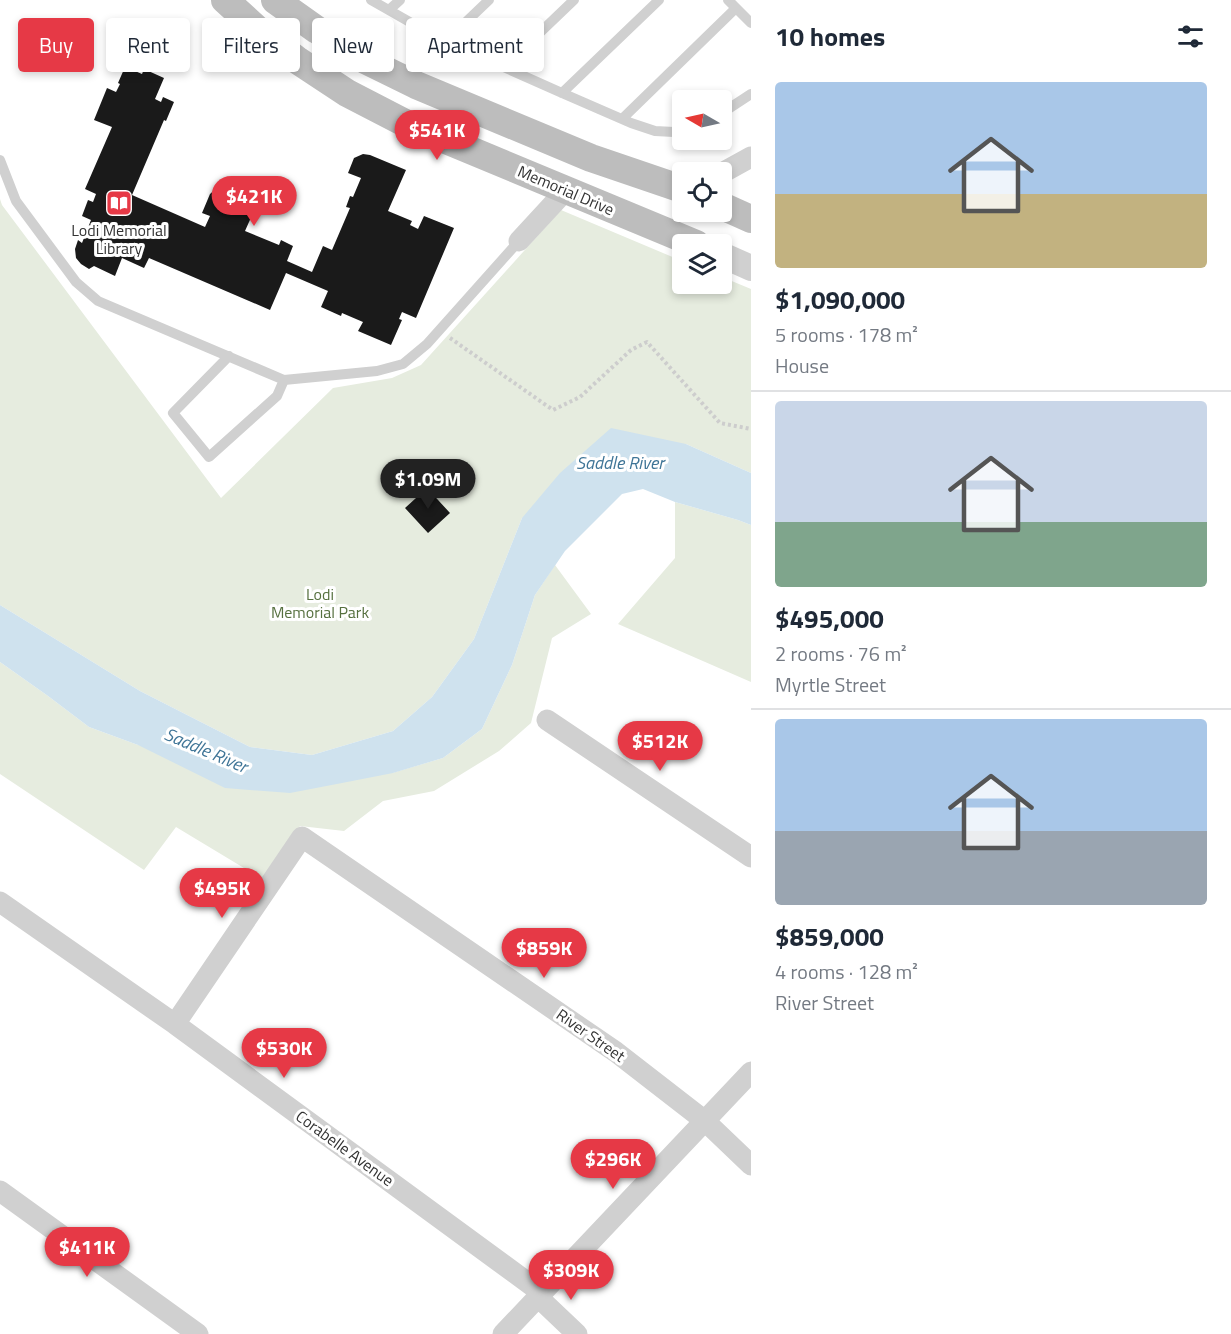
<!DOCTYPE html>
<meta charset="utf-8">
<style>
:root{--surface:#fff;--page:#f2f2f3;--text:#1f2937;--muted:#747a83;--line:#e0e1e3;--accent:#e63946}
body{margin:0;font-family:"Titillium Web",sans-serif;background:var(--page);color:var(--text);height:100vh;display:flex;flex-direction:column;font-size:22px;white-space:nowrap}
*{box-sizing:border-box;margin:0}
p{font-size:20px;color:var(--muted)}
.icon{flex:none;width:33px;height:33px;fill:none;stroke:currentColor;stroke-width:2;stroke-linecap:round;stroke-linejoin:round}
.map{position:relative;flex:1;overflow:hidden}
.panel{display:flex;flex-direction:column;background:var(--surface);width:480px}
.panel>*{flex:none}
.hud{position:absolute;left:18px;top:18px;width:570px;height:54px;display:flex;gap:12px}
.needle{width:39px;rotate:279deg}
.tools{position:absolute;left:672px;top:90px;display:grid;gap:12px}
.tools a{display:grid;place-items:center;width:60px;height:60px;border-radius:6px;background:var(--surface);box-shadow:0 3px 9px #0003;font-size:30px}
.price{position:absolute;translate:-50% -51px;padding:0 14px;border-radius:21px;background:var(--accent);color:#fff;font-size:20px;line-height:39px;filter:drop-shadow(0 2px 3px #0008)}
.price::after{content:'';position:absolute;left:50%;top:36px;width:18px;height:14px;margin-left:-9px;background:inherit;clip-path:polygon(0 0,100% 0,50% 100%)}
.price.on{background:#222;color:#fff}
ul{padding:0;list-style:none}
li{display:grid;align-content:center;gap:12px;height:318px;padding:0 24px}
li+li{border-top:2px solid var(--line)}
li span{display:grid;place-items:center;height:186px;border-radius:6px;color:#555}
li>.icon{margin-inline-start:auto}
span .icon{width:108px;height:108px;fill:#fffc;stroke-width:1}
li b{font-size:26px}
h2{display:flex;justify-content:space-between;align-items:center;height:72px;padding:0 24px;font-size:26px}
.chip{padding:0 21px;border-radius:6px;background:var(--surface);box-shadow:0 3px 9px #0003;font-size:21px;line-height:54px}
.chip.on{background:var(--accent);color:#fff}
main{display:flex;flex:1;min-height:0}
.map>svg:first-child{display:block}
</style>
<main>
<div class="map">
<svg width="751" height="1334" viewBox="0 0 751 1334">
<rect width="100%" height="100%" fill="#fff"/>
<path fill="#e6ecdf" d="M0,199L2,205L221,498L333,388L392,378L421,365L561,210L682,261V284H722V277L751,289V473L686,444L522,518L474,639L432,697L393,731L312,755L250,747L140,691L0,605Z
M675,502L738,520L751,525V682L618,624L675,558Z
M555,565L591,614L552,638L531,723L499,751L434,791L383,801L344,831L300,826L264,880L176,827L144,870L0,774V662L48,696L89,727L138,745L392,773L443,758L482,729L512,665L535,595Z"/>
<path fill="#cfe2ee" d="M611,428L686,444L751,473V525L738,520L675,502L643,489L622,494L565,551L535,595L512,665L482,729L443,758L393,773L342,783L290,793L225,788L138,745L89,727L48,696L0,662V605L140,691L250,747L312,755L393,731L432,697L474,639L522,518L560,473Z"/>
<path fill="#1a1a1a" d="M128,60L138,64L135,71L142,74L144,69L164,78L155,99L161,102L163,97L174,102L166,121L164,120L132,195L205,227L210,216L202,213L210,194L220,185L231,181L236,182L251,189L257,195L259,205L257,215L253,213L245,231L279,245L281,240L293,246L287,261L312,272L323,246L332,250L350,208L346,207L350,196L353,197L361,178L348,173L354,158L363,154L370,155L406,170L388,211L412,221L410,225L418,229L424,216L454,228L416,318L402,312L399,319L402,320L391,345L358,331L363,322L342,313L341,316L321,307L328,291L286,273L270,310L149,258L144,268L122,258L115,276L94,266L89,269L81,264L76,258L75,249L78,240L82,243L91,220L82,216L88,200L93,202L96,194L85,189L112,127L94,120L107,88L116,92L120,84L118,83Z
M427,488L450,513L428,533L405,508Z"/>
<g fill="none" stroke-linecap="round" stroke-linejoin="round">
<path stroke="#cdcdcd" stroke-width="4" stroke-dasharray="3 3" stroke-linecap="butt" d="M450,338L553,410L580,397L631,350L647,342L720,423L751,429"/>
<path stroke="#d0d0d0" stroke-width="10" d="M371,0L436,37L562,93L631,123L655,131L674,132L682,130
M728,0L751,23
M389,10L400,0
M446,41L489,0
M504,67L574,0
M562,93L659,0
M722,113L751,94
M622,119L736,8
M0,160L16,201L76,282L98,301L284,380L377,371L403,364L427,344L519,241
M229,356L173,413L209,457L277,396L284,380"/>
<path stroke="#d0d0d0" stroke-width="21" d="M722,173L751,157
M519,241L566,190
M547,720L751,857
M0,902L175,1024L542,1293
M175,1024L302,837L616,1052L705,1121L751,1165
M0,1191L198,1334
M538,1297L577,1334
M503,1334L751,1072"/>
<path stroke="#d0d0d0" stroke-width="26" d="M722,255L751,268"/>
<path stroke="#bdbdbd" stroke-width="28" d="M225,0L259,31L297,60L347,93L405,123L696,244
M275,0L317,30L365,60L416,85L591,158L682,189
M722,206L751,219"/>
</g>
<defs>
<symbol id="library-square" viewBox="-11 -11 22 22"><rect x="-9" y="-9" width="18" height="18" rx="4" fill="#e63946" stroke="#fff"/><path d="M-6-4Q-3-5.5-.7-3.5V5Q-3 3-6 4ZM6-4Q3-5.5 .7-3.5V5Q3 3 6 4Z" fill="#fff"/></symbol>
</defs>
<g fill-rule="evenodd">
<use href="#library-square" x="104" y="188" width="30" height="30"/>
</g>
<g text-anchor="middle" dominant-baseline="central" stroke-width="6" stroke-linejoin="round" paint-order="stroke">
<g font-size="16" fill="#333" stroke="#fff">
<text transform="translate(566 190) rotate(23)">Memorial Drive</text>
<text transform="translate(591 1035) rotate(35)">River Street</text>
<text transform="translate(345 1148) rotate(36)">Corabelle Avenue</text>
</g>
<g font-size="16" fill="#333" stroke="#fff">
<text x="119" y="230">Lodi Memorial<tspan x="119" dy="18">Library</tspan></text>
</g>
<g font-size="16" fill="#56703f" stroke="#fff">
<text x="320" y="594">Lodi<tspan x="320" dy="18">Memorial Park</tspan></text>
</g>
<g font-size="18" font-style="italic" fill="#3f7597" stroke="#fff">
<text x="620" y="462">Saddle River</text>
<text transform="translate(206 750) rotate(23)">Saddle River</text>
</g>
</g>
</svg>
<div class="tools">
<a><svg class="needle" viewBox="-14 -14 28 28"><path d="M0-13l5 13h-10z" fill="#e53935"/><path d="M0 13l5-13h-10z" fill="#747a83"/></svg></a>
<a><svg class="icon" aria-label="locate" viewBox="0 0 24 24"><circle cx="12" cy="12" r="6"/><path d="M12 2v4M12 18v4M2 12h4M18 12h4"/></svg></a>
<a><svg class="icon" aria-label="layers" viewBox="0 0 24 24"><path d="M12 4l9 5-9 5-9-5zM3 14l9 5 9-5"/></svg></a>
</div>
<b class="price" style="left:437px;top:161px">$541K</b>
<b class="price" style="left:254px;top:227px">$421K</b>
<b class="price on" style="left:428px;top:510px">$1.09M</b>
<b class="price" style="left:660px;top:772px">$512K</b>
<b class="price" style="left:222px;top:919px">$495K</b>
<b class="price" style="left:544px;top:979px">$859K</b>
<b class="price" style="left:284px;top:1079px">$530K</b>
<b class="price" style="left:613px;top:1190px">$296K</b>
<b class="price" style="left:87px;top:1278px">$411K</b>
<b class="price" style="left:571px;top:1301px">$309K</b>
<div class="hud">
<a class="chip on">Buy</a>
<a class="chip">Rent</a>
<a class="chip">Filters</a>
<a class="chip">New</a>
<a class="chip">Apartment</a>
</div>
</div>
<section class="panel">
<h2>10 homes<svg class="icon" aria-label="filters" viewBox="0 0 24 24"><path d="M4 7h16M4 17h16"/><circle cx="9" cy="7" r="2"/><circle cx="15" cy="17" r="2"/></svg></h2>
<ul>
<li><span style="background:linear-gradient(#a9c7e8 60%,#c2b280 0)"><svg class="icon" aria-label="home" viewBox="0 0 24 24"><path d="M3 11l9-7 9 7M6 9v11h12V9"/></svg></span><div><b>$1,090,000</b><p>5 rooms · 178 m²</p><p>House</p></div></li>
<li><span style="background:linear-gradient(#c9d6e8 65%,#7fa58c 0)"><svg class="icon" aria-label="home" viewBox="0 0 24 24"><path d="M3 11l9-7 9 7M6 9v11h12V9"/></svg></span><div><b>$495,000</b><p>2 rooms · 76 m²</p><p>Myrtle Street</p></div></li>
<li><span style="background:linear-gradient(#a9c7e8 60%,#9aa5b1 0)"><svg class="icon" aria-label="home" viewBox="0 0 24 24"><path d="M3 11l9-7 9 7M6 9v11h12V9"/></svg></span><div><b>$859,000</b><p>4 rooms · 128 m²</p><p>River Street</p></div></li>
</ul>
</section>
</main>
